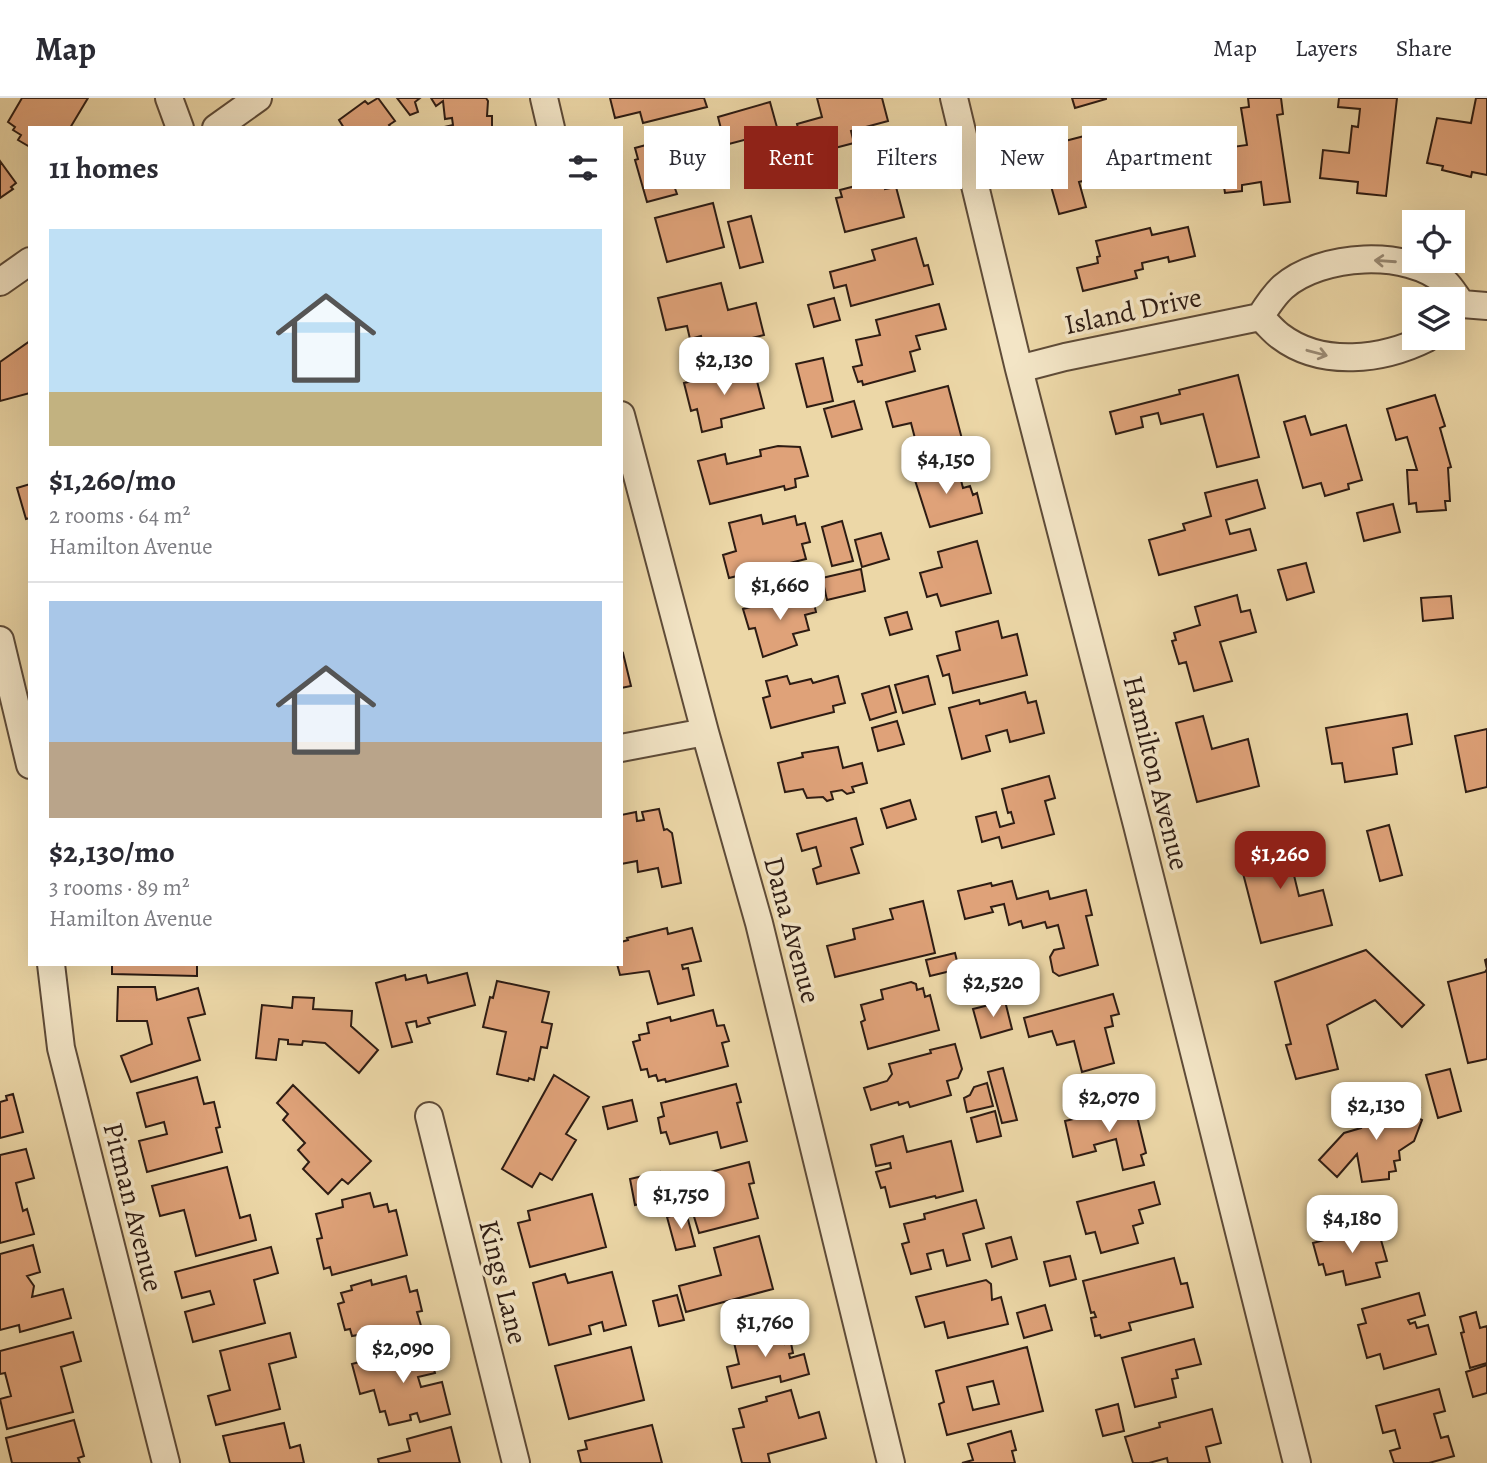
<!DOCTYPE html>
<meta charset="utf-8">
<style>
:root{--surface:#fff;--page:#f7f7f7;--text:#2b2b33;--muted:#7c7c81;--line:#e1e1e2;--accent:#8f2418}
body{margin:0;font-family:Alegreya,serif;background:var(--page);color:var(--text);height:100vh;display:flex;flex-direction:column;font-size:26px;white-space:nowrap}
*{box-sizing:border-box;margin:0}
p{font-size:23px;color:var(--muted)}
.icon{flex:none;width:38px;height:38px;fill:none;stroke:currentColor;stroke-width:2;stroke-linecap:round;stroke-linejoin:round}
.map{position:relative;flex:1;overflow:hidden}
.drawer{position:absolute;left:28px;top:28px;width:595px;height:840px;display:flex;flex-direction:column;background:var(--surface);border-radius:0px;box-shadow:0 7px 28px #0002}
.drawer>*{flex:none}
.banner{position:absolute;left:644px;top:28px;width:665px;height:63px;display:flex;gap:14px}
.fabs{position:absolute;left:1402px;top:112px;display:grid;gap:14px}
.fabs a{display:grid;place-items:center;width:63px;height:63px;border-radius:0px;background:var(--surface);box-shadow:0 7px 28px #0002;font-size:35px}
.price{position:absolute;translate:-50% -60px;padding:0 16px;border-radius:14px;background:#fff;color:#222;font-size:23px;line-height:46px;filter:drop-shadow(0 2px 4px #0008)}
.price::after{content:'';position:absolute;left:50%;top:42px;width:21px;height:16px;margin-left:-10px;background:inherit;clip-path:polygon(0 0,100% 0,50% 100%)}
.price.current{background:var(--accent);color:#fff}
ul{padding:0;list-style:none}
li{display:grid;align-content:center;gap:14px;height:371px;padding:0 21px}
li+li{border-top:2px solid var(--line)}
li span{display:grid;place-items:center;height:217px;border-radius:0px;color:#555}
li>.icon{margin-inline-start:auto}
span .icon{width:126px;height:126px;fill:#fffc;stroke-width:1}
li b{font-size:30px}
h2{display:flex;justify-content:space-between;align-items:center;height:84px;padding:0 21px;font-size:30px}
.tag{padding:0 24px;border-radius:0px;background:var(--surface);box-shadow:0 7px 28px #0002;font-size:24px;line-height:63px}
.tag.current{background:var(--accent);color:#fff}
header{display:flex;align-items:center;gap:42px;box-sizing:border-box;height:98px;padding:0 35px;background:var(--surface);border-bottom:2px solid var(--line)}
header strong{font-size:33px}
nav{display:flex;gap:38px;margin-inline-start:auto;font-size:24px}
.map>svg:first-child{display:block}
</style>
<header>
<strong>Map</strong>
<nav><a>Map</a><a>Layers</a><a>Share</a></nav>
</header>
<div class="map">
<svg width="1487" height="1365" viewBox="0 0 1487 1365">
<rect width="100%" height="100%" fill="#ecd7a7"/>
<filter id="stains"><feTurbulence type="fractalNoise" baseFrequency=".00286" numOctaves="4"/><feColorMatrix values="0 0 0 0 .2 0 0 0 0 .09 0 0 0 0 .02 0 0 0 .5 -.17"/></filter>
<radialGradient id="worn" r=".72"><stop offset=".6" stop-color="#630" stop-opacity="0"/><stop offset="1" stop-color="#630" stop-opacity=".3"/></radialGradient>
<path fill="#dfa279" stroke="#2e1c13" stroke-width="2" fill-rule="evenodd" d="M22,0H88L70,30H30V49L18,42L21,37L13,32L15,29L8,24Z
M378,0L395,23L389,27L391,30H344L339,22L365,3L368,6Z
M397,0H420L415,4L418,14L410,17Z
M431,0H486L488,3L487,18H492V30H440L453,27L452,20L445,21L443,3L436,8Z
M610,0H704L707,9L643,25L640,14L615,20Z
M817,0H882L888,23L851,33L854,45L831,51L826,35L801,42L797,26L822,19Z
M1072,0H1106V1L1075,10Z
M1248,0H1281L1283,16L1277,17L1290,104L1264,107L1261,84L1242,87V93L1225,95L1218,51L1247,47L1241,10L1249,9Z
M1339,0H1397L1386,98L1357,95L1358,84L1320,80L1323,52L1349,55L1352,28L1358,29L1360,11L1338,9Z
M1476,0H1487V77L1472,74L1471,79L1442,72L1443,68L1427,65L1437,20L1471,25Z
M770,4L778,33L725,47L718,19Z
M1111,31L1113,42L1125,40L1126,45L1151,39L1159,68L1127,76L1126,72L1079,84L1086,109L1059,116L1049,81L1056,80L1046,48Z
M701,32L712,71L672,82L677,96L647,104L635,62L638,61L635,50Z
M0,63L16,85L11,89L13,91L0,100Z
M878,66L885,91L896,89L904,119L845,134L836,100L842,99L840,92L863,86L859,71Z
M713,105L724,149L667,164L655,120Z
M751,118L763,164L740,170L728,124Z
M1188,129L1195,158L1169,164L1168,159L1142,165L1143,171L1135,173L1137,180L1083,193L1077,170L1098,165L1097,159L1100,158L1096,143L1150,130L1152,137Z
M916,140L924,168L928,167L933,186L851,208L846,187L834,190L830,174L875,162L872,152Z
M721,185L728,212L756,205L764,237L705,252L701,238L690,241L687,228L666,232L658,200Z
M834,200L840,222L814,229L808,207Z
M939,206L946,231L916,238L920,251L910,254L915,273L863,287L862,283L858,284L853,269L862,267L856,242L880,237L876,222Z
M30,243V295L0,303V264Z
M823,260L833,303L807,309L796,266Z
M753,268L764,310L721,321L722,329L702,334L697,311L691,313L684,285Z
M1238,277L1259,359L1217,369L1203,316L1161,326L1158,315L1141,319L1143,329L1116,336L1110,314L1180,296L1179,292Z
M948,288L962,341L918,352L911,325L893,329L886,304Z
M1435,297L1445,328L1440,330L1451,369L1448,370L1450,403H1445L1446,412L1417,414L1416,405L1409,406L1407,372H1417L1407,339L1396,342L1387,311Z
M854,303L862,331L832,339L824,311Z
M1305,318L1311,337L1346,327L1362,382L1348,386L1349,391L1325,398L1321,385L1303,390L1284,324Z
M778,348L800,349L808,378L795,381L796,389L785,392L784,388L710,406L698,363L725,356L727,366L761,358L760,352Z
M957,367L963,390L970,388L973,397L977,395L982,415L930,429L913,376Z
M1257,382L1265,410L1226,422L1230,436L1250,431L1256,452L1159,477L1149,442L1185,432L1183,426L1211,418L1205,395Z
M30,386V420L26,421L17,390Z
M1393,406L1400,434L1364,443L1357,415Z
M761,417L763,426L795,418L797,427L805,425L810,444L802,446L806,461L729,480L723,457L736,453L729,425Z
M842,423L853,463L832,468L822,429Z
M881,435L889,461L862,469L855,442Z
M977,443L991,495L941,508L937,496L927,499L920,475L942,469L938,454Z
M1306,465L1314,494L1287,502L1278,472Z
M861,471L865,493L827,502L822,480Z
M811,493L816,514L805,517L809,532L793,536L797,547L763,559L755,530L749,531L743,511Z
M1237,497L1241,514L1250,512L1256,534L1220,544L1232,583L1194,593L1186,564L1179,566L1172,543L1176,542L1174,535L1200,527L1195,509Z
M1451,498L1453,520L1423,523L1421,500Z
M907,514L912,531L890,537L885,520Z
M998,523L1002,540L1017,536L1027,577L953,595L949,576L943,578L937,558L960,552L956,534Z
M623,555L631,588L621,590V556Z
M787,578L790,586L811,581L813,585L838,578L845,605L833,608L834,614L771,630L763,600L770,598L766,583Z
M928,578L935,606L903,615L895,587Z
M889,588L896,614L870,622L862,596Z
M1025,594L1028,605L1036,603L1044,635L1010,644L1007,632L986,638L990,653L962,661L949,610L979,602L980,606Z
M1407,616L1412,646L1393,650L1397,676L1345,684L1342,665L1332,666L1326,630Z
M1203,618L1212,651L1248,641L1259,688L1197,704L1176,625Z
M897,623L904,646L878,653L872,630Z
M1487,631V689L1466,694L1455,638Z
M838,649L843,670L862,665L867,685L852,689L854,694L847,696L842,692L831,694L833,701L827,703L823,699L807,700L803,691L785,694L778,665L803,659L802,655Z
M1049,678L1055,700L1045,703L1054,736L1002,750L999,739L982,744L976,719L996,714L1000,729L1014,725L1011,714L1008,715L1002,691Z
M910,702L916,721L887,730L881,711Z
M659,711L664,732L667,731L672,735L681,785L662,789L658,770L638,774L637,763L621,766V717L636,714L637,723L644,722L642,714Z
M856,720L863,746L851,750L859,775L817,786L813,771L821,768L816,749L802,753L797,736Z
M1389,727L1402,777L1380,783L1367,733Z
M1299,736L1305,761L1291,765L1299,798L1323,792L1332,827L1261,845L1237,752Z
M1012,783L1017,801L1048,793L1050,801L1086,792L1092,817L1086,818L1098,867L1059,878L1053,874L1050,859L1054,852L1064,850L1058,827L1047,830L1045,824L1023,830L1021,823L1009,827L1004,806L991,809L993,814L965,821L958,793L991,785L992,788Z
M923,803L935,855L835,879L827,848L855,841L853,831L893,821L890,811Z
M667,830L668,836L692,830L701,863L682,867L683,871L688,870L694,897L658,906L649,873L620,877L617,866H621V844L628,842L627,840Z
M1366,852L1424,907L1402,929L1375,902L1327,927L1338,971L1296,981L1286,947L1291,946L1275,884Z
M955,855L959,871L930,878L926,862Z
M1487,861V961L1468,965L1448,884L1485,874L1487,871L1485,862Z
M112,866H197V878L112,876Z
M467,875L475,907L428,920L430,925L417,929L416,923L406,925L412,944L392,949L376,885L405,877L406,882L426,877L428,885Z
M497,883L549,894L542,924L552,926L547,950L541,949L534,982L529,980L528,983L497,976L506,934L483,929L490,899L493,900Z
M911,884L916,886L917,892L923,890L925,899L930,897L939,932L868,951L861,924L865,922L861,907L883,901L881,892Z
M118,889H155L157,902L198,890L205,916L188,920L200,962L131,984L121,958L152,946L147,923H117Z
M1113,896L1119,916L1111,918L1113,928L1105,930L1114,965L1082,974L1074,943L1057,947L1052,933L1029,939L1024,920Z
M293,899L314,900L313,911L352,913L351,928L378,952L359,975L325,945L303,943L302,947L288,946V942L279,941L276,962L256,960L262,907L292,910Z
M1005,903L1012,931L981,940L973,911Z
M713,912L717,928L724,927L729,943L722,945L728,968L666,984L665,981L658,983L656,977L649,979L647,971L641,972L633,944L640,942L639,937L649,935L647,925L670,919L671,923Z
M955,946L962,971L958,980L947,983L951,997L910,1009L908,1004L899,1007L898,1004L871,1012L864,990L887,983L892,976L889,966L931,955L930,952Z
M1003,970L1017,1022L1002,1025L988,974Z
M1450,971L1461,1013L1438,1020L1426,977Z
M554,977L589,999L566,1036L576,1042L552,1082L540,1075L532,1089L502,1071Z
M197,979L204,1006L214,1004L220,1029L216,1030L222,1054L147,1074L139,1043L167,1036L164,1024L146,1029L137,995Z
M987,985L993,1008L967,1014L964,1000L970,997L974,989Z
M736,986L741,1004L737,1005L747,1043L721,1050L717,1034L670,1046L666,1034L661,1035L658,1020L664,1018L661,1005Z
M293,987L371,1063L348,1086L342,1081L328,1096L303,1071L309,1064L298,1052L305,1045L283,1022L288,1016L277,1005Z
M13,996L23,1034L0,1040V1004L7,1002L6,998Z
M1391,999L1420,1010L1416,1019L1422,1022L1414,1043L1399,1053L1400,1062L1394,1063L1396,1073L1389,1074V1081L1362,1084L1357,1056L1337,1079L1319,1062L1344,1035L1361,1030L1357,1018L1379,1014L1381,1020L1384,1021Z
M632,1002L637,1023L608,1031L603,1009Z
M1130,1004L1133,1019L1137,1018L1146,1055L1141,1057L1144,1067L1123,1072L1116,1041L1094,1047L1096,1053L1073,1059L1065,1023L1111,1012L1110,1009Z
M995,1013L1001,1038L977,1044L971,1020Z
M903,1038L907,1054L951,1043L963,1093L936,1100L935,1098L890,1109L885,1089L881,1090L876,1074L891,1070L890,1065L876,1068L871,1047Z
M26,1051L34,1080L16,1085L23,1113L27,1111L34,1136L0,1145V1057Z
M749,1064L754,1085L749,1086L758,1120L699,1135L692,1112L704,1109L695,1078Z
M227,1069L240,1120L250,1117L256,1142L196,1158L184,1112L160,1118L152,1088Z
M660,1074L665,1101L635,1107L630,1081Z
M1154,1084L1160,1106L1139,1112L1143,1125L1133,1128L1138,1145L1101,1155L1095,1134L1086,1136L1077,1104Z
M370,1095L374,1109L387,1106L389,1114L396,1112L407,1157L332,1177L330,1169L324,1171L317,1141L322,1140L316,1116L343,1109L342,1102Z
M592,1096L606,1149L530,1169L518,1125L530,1122L528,1113Z
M976,1102L984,1130L963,1136L970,1162L947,1168L943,1152L927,1156L931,1171L911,1176L902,1146L909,1144L904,1126L925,1121L924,1116Z
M686,1114L695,1148L676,1152L667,1119Z
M1377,1128L1387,1163L1376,1165L1380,1179L1346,1187L1343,1173L1326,1177L1323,1166L1319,1167L1313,1145Z
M759,1138L773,1191L686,1214L679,1188L721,1177L714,1150Z
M1011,1139L1017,1161L992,1169L986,1146Z
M33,1147L40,1174L27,1178L34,1188L32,1199L63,1191L71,1220L20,1234L19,1227L0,1232V1156Z
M271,1149L278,1175L254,1182L265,1225L193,1244L185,1214L214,1206L210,1193L182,1200L175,1174Z
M1070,1158L1076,1181L1050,1188L1044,1164Z
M1174,1160L1181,1186L1187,1185L1193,1209L1129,1225L1131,1232L1101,1240L1100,1237L1095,1238L1091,1220L1096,1219L1094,1214L1091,1215L1083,1183Z
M612,1174L626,1227L604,1233L602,1224L589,1228L591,1236L549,1247L533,1185L565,1176L568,1185Z
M406,1178L410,1194L417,1192L422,1213L417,1214L424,1238L363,1254L358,1237L352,1238L350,1231L345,1232L338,1206L344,1204L341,1195L352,1192L351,1188L371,1182L372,1187Z
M986,1182L991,1186L992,1202L1001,1199L1008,1226L948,1240L944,1224L925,1229L916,1199Z
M1419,1195L1425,1217L1408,1222L1410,1226L1415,1224L1417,1230L1428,1227L1436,1256L1384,1271L1380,1256L1367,1260L1358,1227L1366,1225L1362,1211Z
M677,1197L684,1222L659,1228L653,1203Z
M1045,1207L1052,1232L1024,1240L1017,1215Z
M1476,1214L1480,1230L1487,1228V1265L1470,1270L1461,1235L1464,1234L1460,1219Z
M781,1228L785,1246L791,1245L793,1255L789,1256L790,1260L804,1256L809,1276L781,1284L780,1278L732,1290L727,1269L739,1266L733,1240Z
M73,1234L81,1263L61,1269L73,1314L7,1331L0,1301L11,1298L5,1275L0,1276V1253Z
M290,1235L296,1259L269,1266L280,1311L216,1327L208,1298L230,1292L220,1253Z
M1194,1241L1201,1266L1176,1272L1178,1280L1172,1281L1176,1299L1135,1309L1122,1260Z
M427,1246L435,1275L418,1279L421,1289L442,1284L450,1316L420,1324L417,1315L410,1317L411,1322L389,1327L385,1313L380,1314L374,1292L360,1296L352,1266Z
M631,1249L644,1302L569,1321L555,1268Z
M1027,1249L1043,1313L947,1337L939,1306L944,1304L936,1273ZM993,1283L999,1306L973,1312L967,1289Z
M1487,1267V1295L1473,1299L1466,1274Z
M1439,1291L1445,1313L1434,1316L1441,1340L1448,1338L1454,1358L1429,1365H1394L1390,1353L1400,1350L1395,1332L1383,1335L1376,1308Z
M791,1292L799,1320L819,1314L826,1340L768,1356L770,1365H742L733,1331L744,1329L739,1311L767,1303L766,1299Z
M1118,1306L1124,1333L1103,1338L1096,1312Z
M1212,1311L1221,1345L1206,1349L1210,1365H1168L1167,1360L1149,1365H1133L1125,1339L1160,1329L1159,1325Z
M74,1322L84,1358L78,1360L80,1365H12L6,1340Z
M284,1325L290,1350L300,1347L304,1365H230L223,1338Z
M652,1327L662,1365H581L578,1353L587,1351L585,1343Z
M451,1329L460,1365H379L378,1361L410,1353L407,1341Z
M1011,1333L1016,1352L1012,1353L1015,1365H962L973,1362L968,1346Z"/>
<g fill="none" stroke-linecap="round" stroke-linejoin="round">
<defs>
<path id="street" d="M169,0L180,30
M544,0L551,30
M954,0L1019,271L1137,727L1297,1365
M216,30L258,0
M0,184L30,163
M1260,219C1267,225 1273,233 1280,238C1322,270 1383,262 1427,240
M1019,271L1065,259L1260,219C1267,208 1274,197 1283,189C1321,156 1407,150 1446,185C1452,191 1457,200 1462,206L1487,208
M621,317L705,634L759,825L891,1365
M0,542L30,667
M621,650L705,634
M51,866L61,950L166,1365
M429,1018L516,1365"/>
</defs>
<use href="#street" stroke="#5e4b38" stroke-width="30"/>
<use href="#street" stroke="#f3e5c6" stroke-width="26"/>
</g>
<defs><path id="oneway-shaft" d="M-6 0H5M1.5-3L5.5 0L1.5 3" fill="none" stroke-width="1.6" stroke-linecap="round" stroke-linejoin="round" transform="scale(1.75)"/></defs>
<g stroke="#9a8b75">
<use href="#oneway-shaft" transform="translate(1385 163) rotate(-176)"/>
<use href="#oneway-shaft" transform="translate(1317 255) rotate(15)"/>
</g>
<g text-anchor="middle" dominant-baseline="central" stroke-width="7" stroke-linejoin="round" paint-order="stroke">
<g font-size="28" fill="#2e1c13" stroke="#f3e5c6">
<text transform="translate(1133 213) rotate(-12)">Island Drive</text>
<text transform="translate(1156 675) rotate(76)">Hamilton Avenue</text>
<text transform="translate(792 832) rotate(75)">Dana Avenue</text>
<text transform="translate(133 1109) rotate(76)">Pitman Avenue</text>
<text transform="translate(503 1184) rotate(76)">Kings Lane</text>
</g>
</g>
<rect width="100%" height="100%" filter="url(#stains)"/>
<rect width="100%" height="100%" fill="url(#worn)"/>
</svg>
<div class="fabs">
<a><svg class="icon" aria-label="locate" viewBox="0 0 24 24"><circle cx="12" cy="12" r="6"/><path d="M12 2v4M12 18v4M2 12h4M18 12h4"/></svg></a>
<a><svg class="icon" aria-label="layers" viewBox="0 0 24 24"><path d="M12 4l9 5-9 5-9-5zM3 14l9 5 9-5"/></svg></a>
</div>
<b class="price" style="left:724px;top:299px">$2,130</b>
<b class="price" style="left:946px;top:398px">$4,150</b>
<b class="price" style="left:780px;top:524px">$1,660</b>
<b class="price current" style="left:1280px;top:793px">$1,260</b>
<b class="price" style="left:993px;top:921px">$2,520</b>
<b class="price" style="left:1109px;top:1036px">$2,070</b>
<b class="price" style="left:1376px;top:1044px">$2,130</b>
<b class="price" style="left:681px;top:1133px">$1,750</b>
<b class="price" style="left:1352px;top:1157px">$4,180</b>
<b class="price" style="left:765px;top:1261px">$1,760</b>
<b class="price" style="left:403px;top:1287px">$2,090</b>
<div class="banner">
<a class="tag">Buy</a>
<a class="tag current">Rent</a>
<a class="tag">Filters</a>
<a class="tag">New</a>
<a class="tag">Apartment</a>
</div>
<section class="drawer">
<h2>11 homes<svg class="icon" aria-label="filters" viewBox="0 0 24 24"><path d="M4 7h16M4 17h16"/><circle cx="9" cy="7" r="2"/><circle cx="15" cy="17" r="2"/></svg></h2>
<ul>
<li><span style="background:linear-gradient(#bfe0f5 75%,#c2b280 0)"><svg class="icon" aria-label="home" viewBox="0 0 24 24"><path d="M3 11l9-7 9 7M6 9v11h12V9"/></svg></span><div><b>$1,260/mo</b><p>2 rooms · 64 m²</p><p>Hamilton Avenue</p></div></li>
<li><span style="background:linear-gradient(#a9c7e8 65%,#b9a48a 0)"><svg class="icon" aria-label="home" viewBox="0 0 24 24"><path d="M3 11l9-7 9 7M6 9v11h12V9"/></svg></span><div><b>$2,130/mo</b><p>3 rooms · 89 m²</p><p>Hamilton Avenue</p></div></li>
</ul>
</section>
</div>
